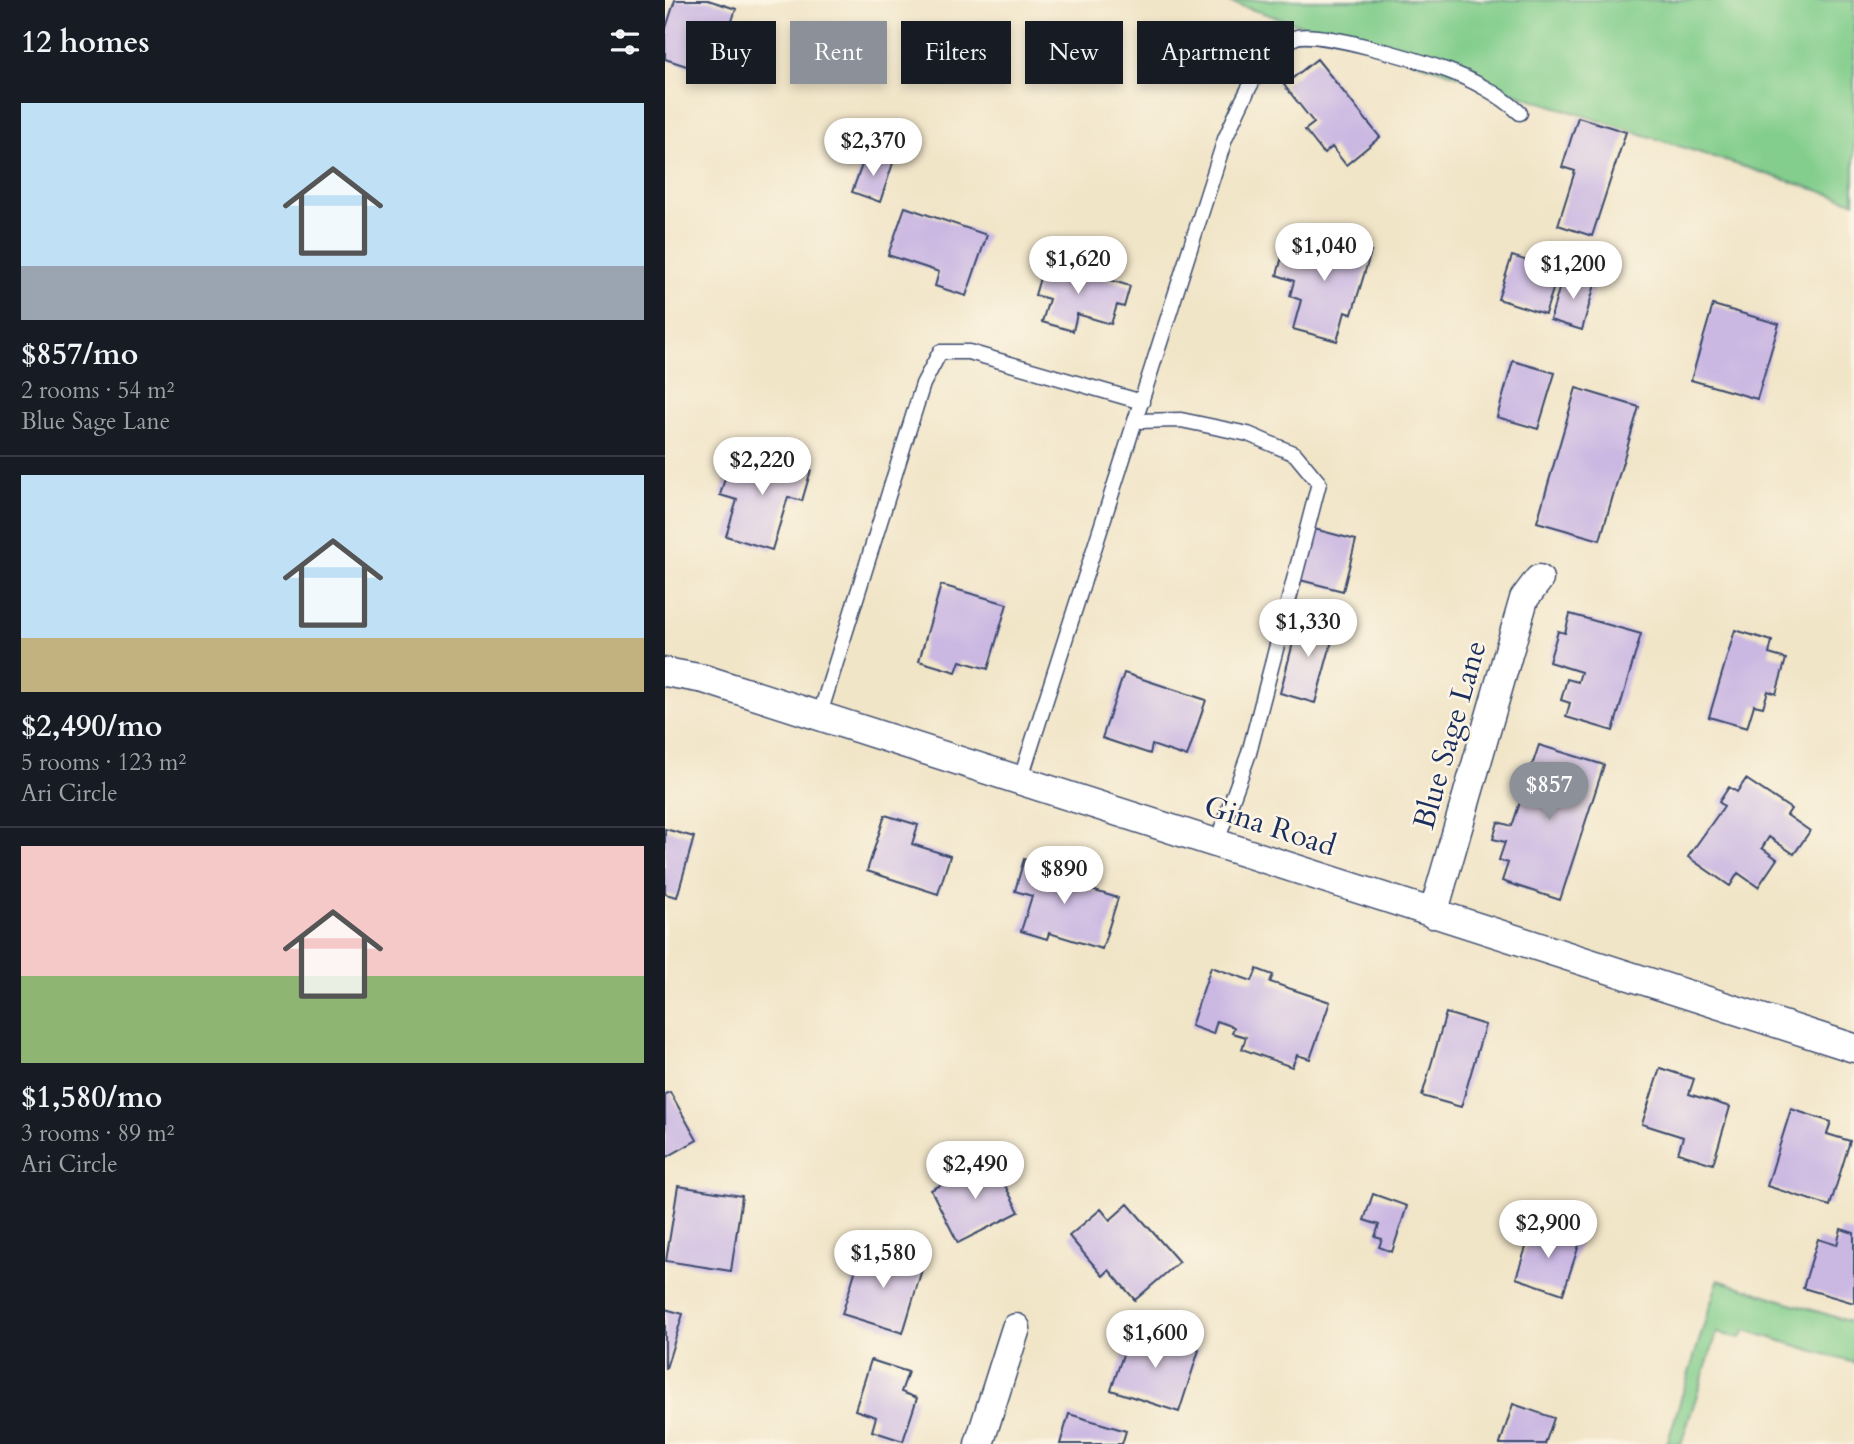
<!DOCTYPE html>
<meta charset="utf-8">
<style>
:root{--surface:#171b24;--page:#242831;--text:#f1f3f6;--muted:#9ea1a6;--line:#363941;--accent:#8c9099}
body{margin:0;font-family:Cardo,serif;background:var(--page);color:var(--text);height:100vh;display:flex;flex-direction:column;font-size:26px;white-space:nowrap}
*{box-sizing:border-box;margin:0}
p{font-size:23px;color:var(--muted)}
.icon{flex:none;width:38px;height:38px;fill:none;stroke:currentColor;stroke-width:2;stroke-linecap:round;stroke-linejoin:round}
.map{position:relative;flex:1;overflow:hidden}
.panel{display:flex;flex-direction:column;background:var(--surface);width:665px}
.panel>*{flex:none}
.top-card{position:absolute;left:21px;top:21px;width:665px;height:63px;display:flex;gap:14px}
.price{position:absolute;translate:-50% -60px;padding:0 16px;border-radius:24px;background:#fff;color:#222;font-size:23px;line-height:46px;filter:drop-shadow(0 2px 4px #0008)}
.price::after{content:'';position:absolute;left:50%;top:42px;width:21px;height:16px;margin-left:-10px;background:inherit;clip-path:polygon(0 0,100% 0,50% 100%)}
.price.active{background:var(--accent);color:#fff}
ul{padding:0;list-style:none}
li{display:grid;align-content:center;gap:14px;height:371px;padding:0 21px}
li+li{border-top:2px solid var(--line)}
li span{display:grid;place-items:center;height:217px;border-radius:0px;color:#555}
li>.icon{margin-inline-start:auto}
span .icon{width:126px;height:126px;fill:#fffc;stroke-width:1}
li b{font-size:30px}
h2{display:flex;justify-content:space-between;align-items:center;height:84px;padding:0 21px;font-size:30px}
.chip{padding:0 24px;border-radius:0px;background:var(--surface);box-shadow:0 4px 10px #0003;font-size:24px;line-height:63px}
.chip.active{background:var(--accent);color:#fff}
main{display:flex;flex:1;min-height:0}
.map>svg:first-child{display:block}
</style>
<main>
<section class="panel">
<h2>12 homes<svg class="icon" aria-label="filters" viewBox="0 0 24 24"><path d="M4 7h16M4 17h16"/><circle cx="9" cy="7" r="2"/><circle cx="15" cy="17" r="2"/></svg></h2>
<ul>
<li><span style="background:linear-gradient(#bfe0f5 75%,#9aa5b1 0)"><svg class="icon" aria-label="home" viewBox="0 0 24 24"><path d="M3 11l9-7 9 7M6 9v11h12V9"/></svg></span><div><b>$857/mo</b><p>2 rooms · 54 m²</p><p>Blue Sage Lane</p></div></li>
<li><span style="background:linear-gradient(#bfe0f5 75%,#c2b280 0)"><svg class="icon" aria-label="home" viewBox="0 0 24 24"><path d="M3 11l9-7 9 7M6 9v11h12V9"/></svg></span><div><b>$2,490/mo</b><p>5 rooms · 123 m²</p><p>Ari Circle</p></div></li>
<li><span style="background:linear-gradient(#f6c9c9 60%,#8fb573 0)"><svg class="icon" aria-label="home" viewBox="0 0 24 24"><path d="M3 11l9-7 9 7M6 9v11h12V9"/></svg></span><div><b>$1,580/mo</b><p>3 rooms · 89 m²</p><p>Ari Circle</p></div></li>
</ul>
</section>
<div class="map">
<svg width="1189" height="1444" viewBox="0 0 1189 1444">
<rect width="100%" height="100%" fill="#fcf5e5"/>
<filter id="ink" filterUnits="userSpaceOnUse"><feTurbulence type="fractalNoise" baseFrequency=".0143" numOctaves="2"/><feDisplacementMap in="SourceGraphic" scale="14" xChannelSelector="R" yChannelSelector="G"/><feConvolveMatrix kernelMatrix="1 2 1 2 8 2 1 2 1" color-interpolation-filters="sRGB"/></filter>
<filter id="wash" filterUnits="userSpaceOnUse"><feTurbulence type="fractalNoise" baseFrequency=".00686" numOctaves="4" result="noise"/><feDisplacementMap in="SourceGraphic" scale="28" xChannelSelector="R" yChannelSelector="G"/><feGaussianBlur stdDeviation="1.57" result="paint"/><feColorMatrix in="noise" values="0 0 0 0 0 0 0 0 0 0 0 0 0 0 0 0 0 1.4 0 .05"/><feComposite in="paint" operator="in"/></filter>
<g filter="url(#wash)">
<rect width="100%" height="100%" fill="#f1e5c8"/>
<path fill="#83ce8c" stroke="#4f7e75" stroke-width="2" d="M557,0H1189V202Z
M1053,1280L1189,1323V1363L1080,1330L1076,1338L1052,1333L1016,1444H1002Z"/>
<g id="blocks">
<path fill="#cab7e2" d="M10,0H43L71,9L49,75L0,59V31Z
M652,59L715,137L681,165L667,147L659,154L640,130L649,123L619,85Z
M913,117L961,132L927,236L893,225L910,171L897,167Z
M201,154L228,163L215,202L187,192Z
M240,207L322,235L301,296L270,286L274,272L223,255Z
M643,234L706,252L687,314L680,312L672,341L628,329L636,300L625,296L629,281L612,275L620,246L637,252Z
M847,256L894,271L880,314L833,299Z
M380,261L465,286L459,307L452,305L446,324L412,314L408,331L377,322L384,299L370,295Z
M899,272L931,281L917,330L885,320Z
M1048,305L1114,324L1092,399L1026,380Z
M848,361L890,373L873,429L832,417Z
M911,388L974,407L935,540L872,522Z
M80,450L146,470L137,501L123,497L107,550L61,536L72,500L55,495L61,475L72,478Z
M649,529L691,540L678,591L635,580Z
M276,585L342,604L323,669L295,661L291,672L254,661Z
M905,614L976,634L948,731L901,717L905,703L896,700L902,679L913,682L916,672L884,662L893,631L900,633Z
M635,616L671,626L650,703L615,693Z
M1070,630L1107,641L1104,654L1121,659L1111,694L1103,691L1098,707L1089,705L1082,728L1044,717Z
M459,673L541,700L522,757L487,745L485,754L437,738Z
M874,745L939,765L895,900L837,881L843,863L834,860L840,842L828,839L833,822L847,826Z
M1081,779L1126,809L1122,815L1145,831L1129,854L1104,837L1097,848L1112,859L1093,887L1073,873L1065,886L1023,857L1059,806L1054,802L1064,787L1072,792Z
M220,815L253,825L247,844L285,856L273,894L202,871Z
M0,829L29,837L12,897L0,894Z
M359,859L406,873L403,883L453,898L437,949L384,933L382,939L356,931L367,896L350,891Z
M546,967L587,981L592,969L608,975L605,982L665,1002L645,1059L632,1055L627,1067L577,1049L581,1037L567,1033L569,1027L552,1021L548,1034L526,1026Z
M781,1013L820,1025L796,1107L757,1096Z
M995,1068L1029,1079L1024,1094L1065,1107L1048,1164L1013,1153L1018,1137L977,1124Z
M5,1092L32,1140L0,1158V1094Z
M1126,1109L1166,1122L1162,1134L1185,1141L1165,1206L1102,1186Z
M326,1159L354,1212L293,1243L266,1190Z
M13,1186L77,1196L66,1271L1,1261Z
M708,1194L742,1206L727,1252L714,1247L717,1239L710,1237L714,1225L699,1220Z
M463,1204L514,1262L470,1300L444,1270L438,1276L404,1236L436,1209L445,1220Z
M868,1226L915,1242L898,1294L851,1278Z
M1176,1229L1189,1233V1303L1138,1288L1153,1239L1172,1245Z
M198,1246L258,1266L238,1333L177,1314Z
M0,1309L18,1314L1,1368H0Z
M467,1328L534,1350L514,1412L446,1390Z
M206,1360L243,1372L236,1392L252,1398L238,1441L207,1431L211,1417L190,1410Z
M848,1404L889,1418L880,1444H835Z
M404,1414L461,1431L457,1444H395Z"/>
</g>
</g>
<g filter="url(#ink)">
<use href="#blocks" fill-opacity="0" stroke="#3b4a6e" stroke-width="2"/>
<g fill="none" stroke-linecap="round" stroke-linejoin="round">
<defs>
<path id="lane" d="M471,421L516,420L583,434L630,454L654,483L584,753L551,844
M154,717L258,384L275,352H304L477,402
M355,781L560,139C577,102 592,59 629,38C649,28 756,61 781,70C806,79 836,95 855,113"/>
<path id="street" d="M0,672L39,679L1189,1048
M768,914L859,599L874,579
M314,1444L351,1328"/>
</defs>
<use href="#lane" stroke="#3b4a6e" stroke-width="17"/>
<use href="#street" stroke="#3b4a6e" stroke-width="31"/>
<use href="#lane" stroke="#fff" stroke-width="14"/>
<use href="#street" stroke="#fff" stroke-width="28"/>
</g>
</g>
<g text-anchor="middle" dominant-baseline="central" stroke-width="5" stroke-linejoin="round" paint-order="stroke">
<g font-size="30" fill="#1b2f5e" stroke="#fcf5e5">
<text transform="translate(785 735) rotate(-74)">Blue Sage Lane</text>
<text transform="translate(605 826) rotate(18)">Gina Road</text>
</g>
</g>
</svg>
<b class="price" style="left:208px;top:178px">$2,370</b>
<b class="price" style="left:659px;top:283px">$1,040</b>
<b class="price" style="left:413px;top:296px">$1,620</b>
<b class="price" style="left:908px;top:301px">$1,200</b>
<b class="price" style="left:97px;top:497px">$2,220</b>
<b class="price" style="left:643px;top:659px">$1,330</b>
<b class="price active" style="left:884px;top:822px">$857</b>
<b class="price" style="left:399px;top:906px">$890</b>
<b class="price" style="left:310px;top:1201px">$2,490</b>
<b class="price" style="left:883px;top:1260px">$2,900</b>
<b class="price" style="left:218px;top:1290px">$1,580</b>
<b class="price" style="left:490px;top:1370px">$1,600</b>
<div class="top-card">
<a class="chip">Buy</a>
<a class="chip active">Rent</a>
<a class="chip">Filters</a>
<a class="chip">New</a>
<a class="chip">Apartment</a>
</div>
</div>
</main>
